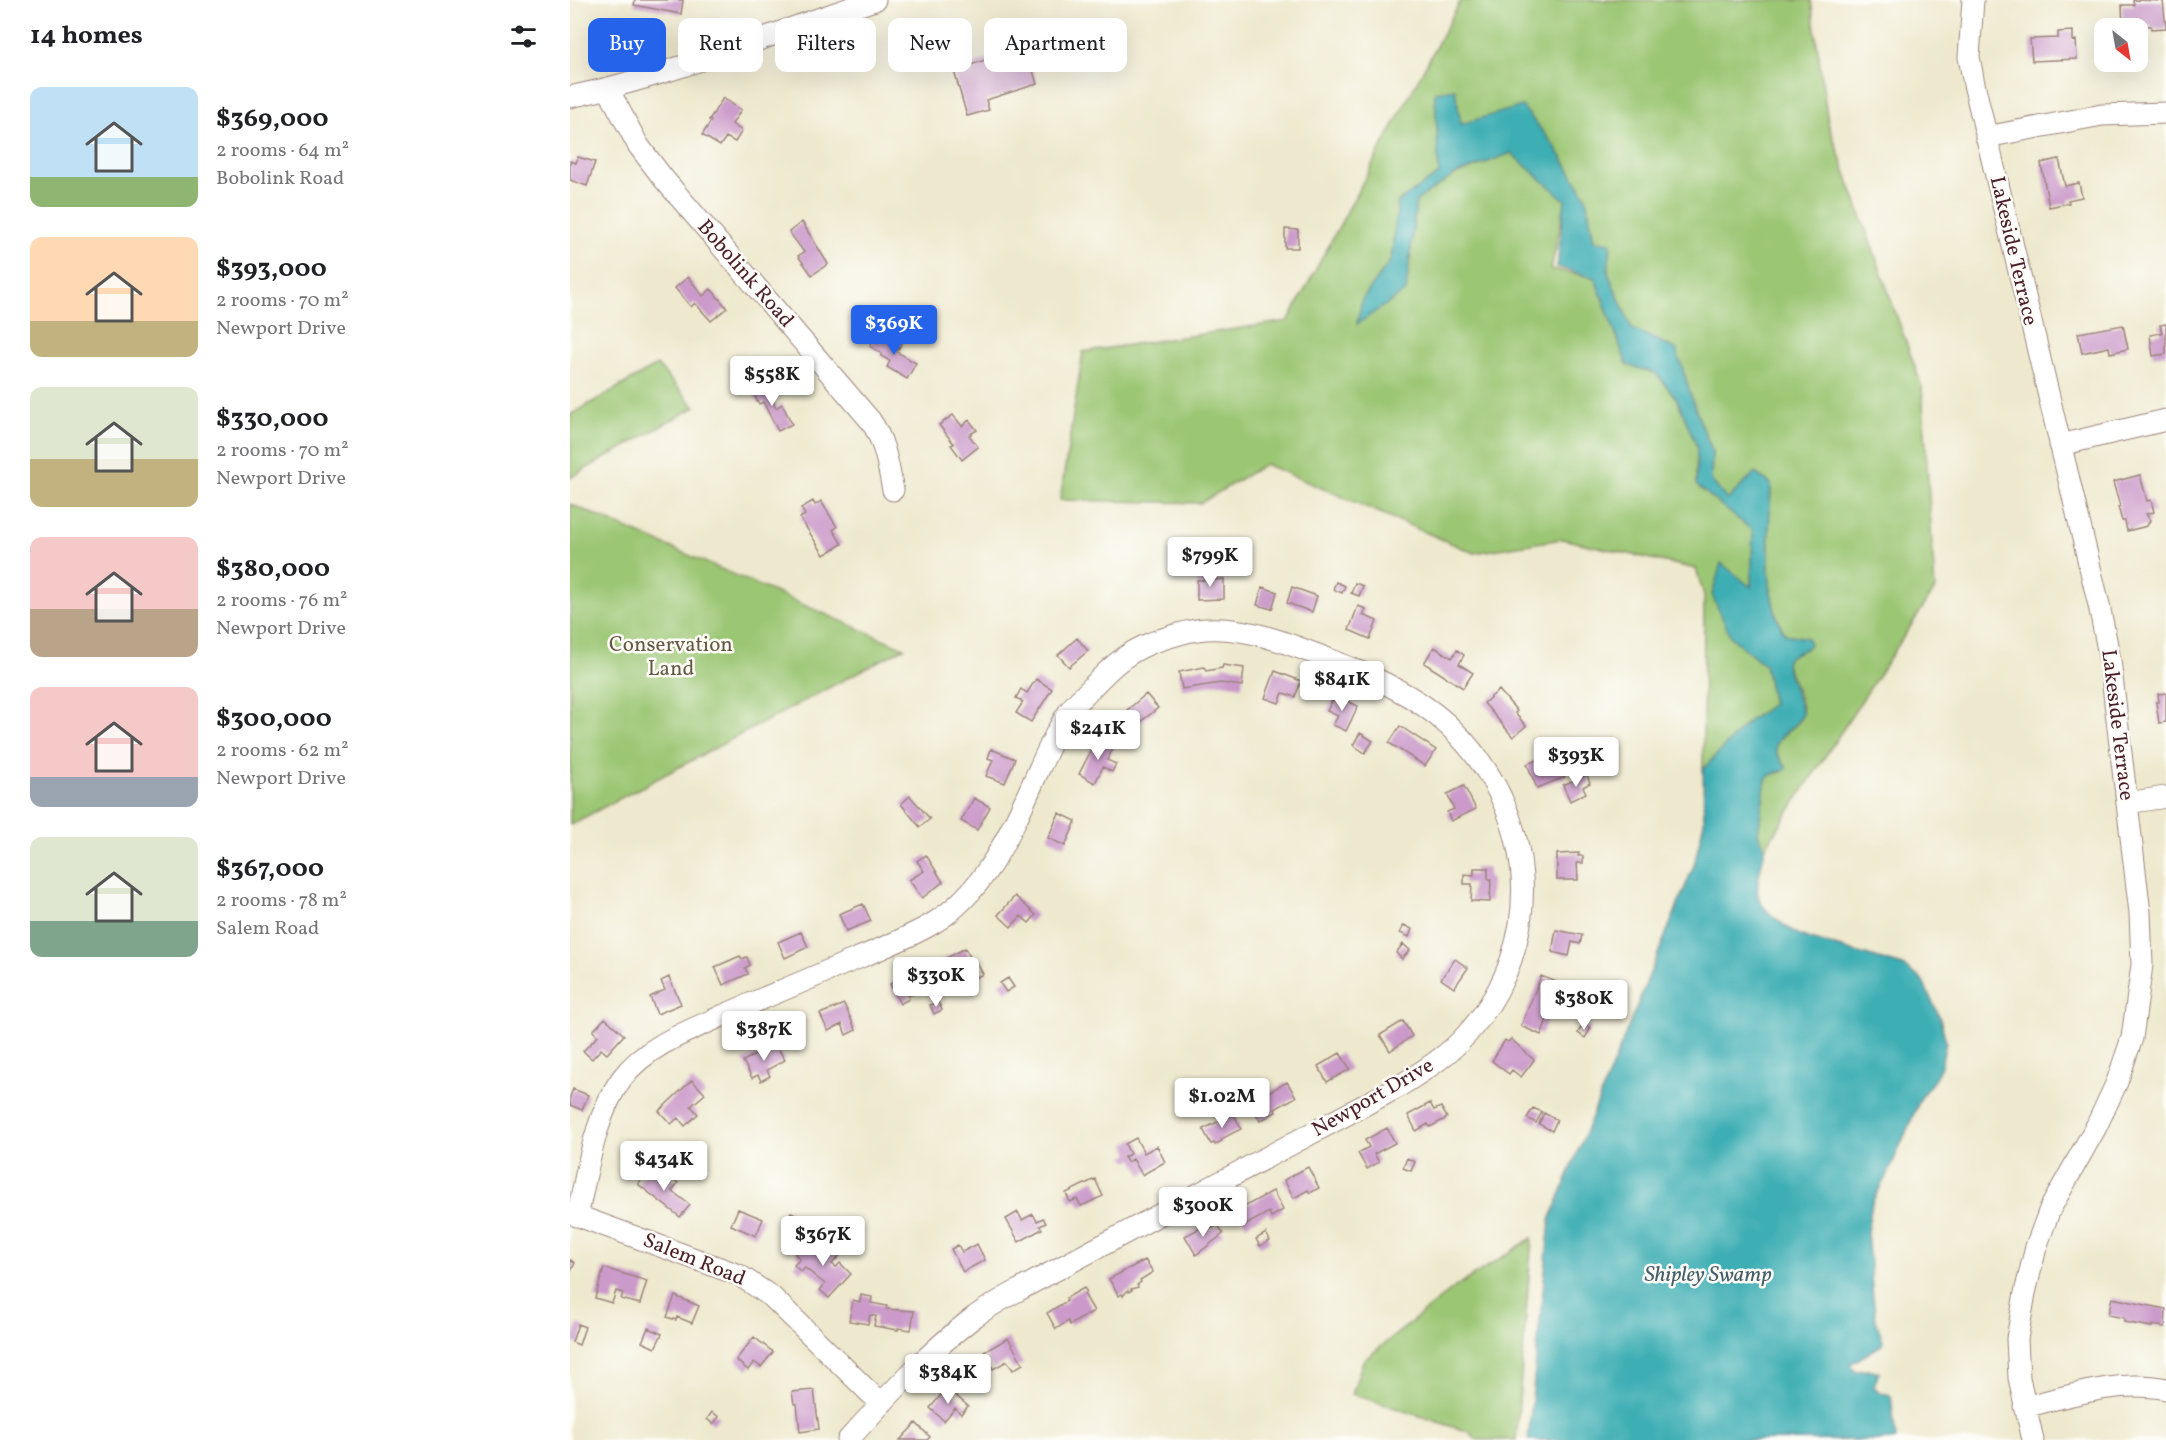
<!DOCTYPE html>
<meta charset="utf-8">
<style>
:root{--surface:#fff;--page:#f2f2f2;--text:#202124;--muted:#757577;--accent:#2563eb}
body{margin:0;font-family:Vollkorn,serif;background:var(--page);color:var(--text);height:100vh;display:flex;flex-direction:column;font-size:22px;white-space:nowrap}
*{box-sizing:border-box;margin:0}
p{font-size:20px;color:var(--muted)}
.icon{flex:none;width:33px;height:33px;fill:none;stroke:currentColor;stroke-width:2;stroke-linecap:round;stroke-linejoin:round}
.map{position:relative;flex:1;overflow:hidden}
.sheet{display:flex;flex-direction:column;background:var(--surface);width:570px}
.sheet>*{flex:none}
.guide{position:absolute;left:18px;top:18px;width:570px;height:54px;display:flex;gap:12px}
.needle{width:39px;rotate:149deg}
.fabs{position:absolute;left:1524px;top:18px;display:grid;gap:12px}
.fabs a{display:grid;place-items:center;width:54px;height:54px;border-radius:12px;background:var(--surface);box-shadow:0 6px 24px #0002;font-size:30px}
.price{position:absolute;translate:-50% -51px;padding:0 14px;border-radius:6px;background:#fff;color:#222;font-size:20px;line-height:39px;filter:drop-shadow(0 2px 3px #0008)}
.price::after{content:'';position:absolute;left:50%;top:36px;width:18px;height:14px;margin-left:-9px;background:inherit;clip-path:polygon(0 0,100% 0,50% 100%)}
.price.active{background:var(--accent);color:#fff}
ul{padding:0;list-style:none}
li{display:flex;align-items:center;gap:18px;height:150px;padding:0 30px}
li span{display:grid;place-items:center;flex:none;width:168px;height:120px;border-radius:12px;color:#555}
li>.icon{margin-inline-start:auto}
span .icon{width:72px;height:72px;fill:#fffc;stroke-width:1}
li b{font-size:26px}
h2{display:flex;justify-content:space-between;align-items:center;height:72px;padding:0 30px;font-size:26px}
.pill{padding:0 21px;border-radius:12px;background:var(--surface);box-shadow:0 6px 24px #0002;font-size:21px;line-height:54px}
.pill.active{background:var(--accent);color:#fff}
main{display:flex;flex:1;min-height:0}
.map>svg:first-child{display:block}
</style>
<main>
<section class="sheet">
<h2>14 homes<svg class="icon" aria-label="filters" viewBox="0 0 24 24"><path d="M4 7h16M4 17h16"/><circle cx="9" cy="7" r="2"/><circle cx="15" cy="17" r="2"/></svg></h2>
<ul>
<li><span style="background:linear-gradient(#bfe0f5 75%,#8fb573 0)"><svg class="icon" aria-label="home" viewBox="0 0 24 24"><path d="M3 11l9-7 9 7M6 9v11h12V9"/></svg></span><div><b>$369,000</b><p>2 rooms · 64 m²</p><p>Bobolink Road</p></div></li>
<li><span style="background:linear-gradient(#ffd9b3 70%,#c2b280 0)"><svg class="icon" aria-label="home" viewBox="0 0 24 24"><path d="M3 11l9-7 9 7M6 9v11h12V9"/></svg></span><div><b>$393,000</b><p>2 rooms · 70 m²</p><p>Newport Drive</p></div></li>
<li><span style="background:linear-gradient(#dfe7d0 60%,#c2b280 0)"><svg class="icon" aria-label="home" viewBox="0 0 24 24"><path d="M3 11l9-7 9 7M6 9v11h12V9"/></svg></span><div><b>$330,000</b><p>2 rooms · 70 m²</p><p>Newport Drive</p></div></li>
<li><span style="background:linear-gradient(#f6c9c9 60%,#b9a48a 0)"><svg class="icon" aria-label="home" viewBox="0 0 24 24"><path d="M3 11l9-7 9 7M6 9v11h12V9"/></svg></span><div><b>$380,000</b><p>2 rooms · 76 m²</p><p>Newport Drive</p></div></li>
<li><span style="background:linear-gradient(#f6c9c9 75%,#9aa5b1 0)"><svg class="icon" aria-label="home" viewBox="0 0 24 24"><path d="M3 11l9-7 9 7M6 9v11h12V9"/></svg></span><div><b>$300,000</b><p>2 rooms · 62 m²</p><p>Newport Drive</p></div></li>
<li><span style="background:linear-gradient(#dfe7d0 70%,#7fa58c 0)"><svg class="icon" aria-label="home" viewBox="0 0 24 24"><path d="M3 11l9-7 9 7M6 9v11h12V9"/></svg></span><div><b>$367,000</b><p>2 rooms · 78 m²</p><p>Salem Road</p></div></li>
</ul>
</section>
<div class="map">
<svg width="1596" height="1440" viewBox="0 0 1596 1440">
<rect width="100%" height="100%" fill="#fdfcf7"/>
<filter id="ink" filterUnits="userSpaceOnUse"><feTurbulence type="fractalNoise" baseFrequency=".0167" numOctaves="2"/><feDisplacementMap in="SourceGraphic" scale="12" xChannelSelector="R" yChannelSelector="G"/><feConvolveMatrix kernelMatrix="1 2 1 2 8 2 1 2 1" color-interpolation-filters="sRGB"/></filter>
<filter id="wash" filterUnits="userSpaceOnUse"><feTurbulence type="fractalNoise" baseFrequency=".008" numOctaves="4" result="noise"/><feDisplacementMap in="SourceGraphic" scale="24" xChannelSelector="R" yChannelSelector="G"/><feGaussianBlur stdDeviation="1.35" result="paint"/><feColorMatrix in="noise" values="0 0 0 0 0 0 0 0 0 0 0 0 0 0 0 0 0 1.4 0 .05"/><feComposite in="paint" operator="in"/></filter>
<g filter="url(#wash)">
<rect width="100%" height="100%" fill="#eee9ce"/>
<path fill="#9bc673" stroke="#72724f" stroke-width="1.5" d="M891,0H1241L1258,123L1352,387L1365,589L1195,848L1188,833L1196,779L1202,774L1212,772L1216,766C1185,732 1235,735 1232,709C1231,697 1221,677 1216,664C1217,654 1227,652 1236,649L1237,638L1215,634C1191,595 1200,528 1201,484L1185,473L1157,500L1141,480L1142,451L1126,411L1106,349L1062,329L1038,273L1041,243L1024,241L1016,197L986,148L891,124L865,92L869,175L828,202L821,260L792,300L836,291L846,201L884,175L941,153L996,200L981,269L1025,278L1057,365L1086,373L1107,399L1127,447L1126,485L1183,531L1181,588L1161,637L1195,664L1203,705L1179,721L1133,769L1134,595L1126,569L992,539L904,553L695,464L631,503L490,500L513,352L718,321Z
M87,365L125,407L0,478V415Z
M0,504L334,648L0,825Z
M962,1238L946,1440H907L899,1432L782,1394L793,1361L885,1287Z"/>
<path fill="#3daeb4" stroke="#446670" stroke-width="1.5" d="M885,89L891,124L952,106L986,148L1016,197L1024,241L1041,243L1038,273L1062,329L1106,349L1126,411L1142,451L1141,480L1157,500L1185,473L1201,484C1200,528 1191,596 1215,634L1237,638L1240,644C1235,653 1222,651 1217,660L1216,665L1233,714C1222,735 1190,739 1216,766L1215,770L1202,774L1196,779L1188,833L1195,848L1194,853C1192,865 1185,884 1188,896C1191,911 1221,931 1234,937L1333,966L1350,978L1354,984L1370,1018L1376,1042L1371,1066L1364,1080L1352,1095L1321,1167L1302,1203L1297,1233L1303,1297L1306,1320L1313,1341L1312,1345L1280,1364L1285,1371L1298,1370L1309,1372L1304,1386L1309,1393L1318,1394L1321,1396L1326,1440H958L980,1220L1124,865L1134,822L1133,769L1179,721L1203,704L1195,665L1161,637L1142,595L1151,563L1181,587L1183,531L1126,485L1127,447L1107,399L1086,373L1057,365L1025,278L987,267L995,200L941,153L884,175L846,201L836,291L787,324L792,300L821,260L828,202L869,174L865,92Z"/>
<g id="blocks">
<path fill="#cb9aca" d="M65,0H113L111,14L64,5Z
M1563,0L1593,1L1596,28L1581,29V26H1571L1572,29H1568L1561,28V26H1553L1552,5H1564Z
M1503,31V41L1506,40L1507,59L1462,61L1460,39L1488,38V32Z
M456,47L467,84L416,100L419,110L397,116L382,64L397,59L400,65Z
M153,98L171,110L162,124L172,131L165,142L156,137L150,146L132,135L141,121L139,120Z
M8,157L25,162L17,186L0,180V161L6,163Z
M1489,159L1495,186L1509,183L1512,197L1498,200L1499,203L1479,207L1471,163Z
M232,222L258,264L242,275L228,256L234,252L219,232Z
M715,229L728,230V248H715Z
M118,277L133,296L141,289L157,308L141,321L125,303L121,307L105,288Z
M1596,324V354L1583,356L1580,335L1592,333L1590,325Z
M1553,325L1558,349L1540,353L1539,347L1512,353L1508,333Z
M306,334L320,342L324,337L332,342L327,352L346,363L337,379L317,367L320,361L311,356L312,354L300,346Z
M196,383L204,398L202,399L206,408L212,404L222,424L208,431L193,402L189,404L182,391Z
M383,415L392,426L399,420L407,430L399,435L408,447L392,460L381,445L384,444L369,425Z
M1570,475L1577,501L1581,500L1584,512L1576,514L1580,520L1577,526L1557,531L1555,521H1552L1548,507L1550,506L1543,482Z
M243,501L245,505L251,501L267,527L263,530L272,544L254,555L230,518L235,515L231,508Z
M634,572H645V580L654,579V599L627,600V580H634Z
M766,582L775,586L772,593L763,589Z
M785,583L793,586L789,596L781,593Z
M692,587L707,592L702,609L687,605Z
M722,587L747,596L742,612L717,603Z
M788,606L796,609L793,615L807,621L800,639L779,630Z
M507,638L518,651L499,667L488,655Z
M864,647L882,658L887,650L894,655L889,664L903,673L893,688L854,663Z
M653,665L674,668L672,686L651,683L612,689L609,672L634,667L636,671L652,668Z
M705,671L731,681L725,697L713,693L709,703L695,698Z
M466,679L482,689L461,722L446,713L453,702L446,698L451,689L457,693Z
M929,690L947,711L945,713L956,726L943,737L914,703Z
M1596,693V722L1589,723L1586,702H1589L1588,694Z
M576,694L588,708L568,724L557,710Z
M765,695L788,706L776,731L763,725L768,716L757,711Z
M830,726L866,750L855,766L819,743Z
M790,733L803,741L795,753L783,745Z
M527,739L544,747L537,760L546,764L542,772L533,767L525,783L509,774Z
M421,749L445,759L435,783L416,776L423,760L418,758Z
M974,757L980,772L991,768L995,777L967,788L957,764Z
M1017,775L1020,783L1013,787L1016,793L1000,801L993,785Z
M894,786L906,809L881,821L877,812L884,809L877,794Z
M340,796L360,819L350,827L331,804Z
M404,798L420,807L407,830L391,821Z
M489,813L506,821L495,846L478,838Z
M1009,853L1008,856H1013V863H1007L1008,880H987V854Z
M356,855L373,882L352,898L339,880L354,871L347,861Z
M904,868H918V879H921L920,902L901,901L902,884H894V874L904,875Z
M445,896L466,915L459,923L451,916L441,927L428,915Z
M293,904L301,921L276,931L269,914Z
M834,925L842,929L839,937L830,933Z
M986,930L1012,935L1010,944L1002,942L999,956L982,952Z
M231,932L238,947L215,958L208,942Z
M833,944L840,950L832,959L826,953Z
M395,948L404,964L406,962L413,974L397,982L391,971L380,977L371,961Z
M170,956L172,959L177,957L180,965L175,968L178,974L153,985L145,967Z
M885,959L898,968L884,988L871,979Z
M343,972L352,989L338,996L339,999L330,1004L320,984Z
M971,976L989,983L983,998L985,999L971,1035L951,1026Z
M99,977L111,1004L87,1014L80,997L95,990L91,981Z
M438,978L444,987L436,992L430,983Z
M368,1002L372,1010L364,1014L360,1005Z
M996,1002L1005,1007L1000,1016L992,1011Z
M274,1004L286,1030L276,1035L272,1024L258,1031L250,1014Z
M35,1018L54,1035L37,1054L31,1049L22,1059L13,1051L28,1036L23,1031Z
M833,1021L842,1036L820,1051L810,1035Z
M1013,1024L1021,1028L1015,1038L1008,1033Z
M941,1039L964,1060L951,1077L942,1070L939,1074L922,1061L935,1040L938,1042Z
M205,1044L215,1060L197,1070L200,1076L191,1081L188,1075L182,1078L173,1061L187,1054L186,1051L190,1049L192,1052Z
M770,1053L780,1069L757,1082L748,1066Z
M122,1080L135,1094L121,1106L128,1114L115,1126L108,1118L101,1124L89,1111Z
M717,1082L726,1097L705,1109L706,1112L690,1121L680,1103L683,1102L679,1095L688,1090L692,1096Z
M3,1089L18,1095L12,1110L0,1105V1097Z
M860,1103L864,1110L871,1107L877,1118L860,1127L858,1124L846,1131L838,1115Z
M963,1108L972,1112L966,1123L957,1118Z
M974,1113L987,1120L982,1131L969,1124Z
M664,1114L671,1129L651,1139L652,1141L645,1145L644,1143L641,1144L633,1129Z
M817,1128L825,1143L804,1154L809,1162L797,1169L788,1153L799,1147L795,1140Z
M566,1138L574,1153L587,1146L595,1162L572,1175L563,1159L557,1162L554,1157L560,1154L555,1144Z
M104,1148L110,1155L105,1161L98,1155Z
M837,1158L845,1162L841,1171L833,1168Z
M738,1167L749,1188L740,1193L738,1190L724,1198L714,1180Z
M79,1169L96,1182L100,1177L108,1183L102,1191L120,1205L110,1217L68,1184Z
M525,1179L533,1196L511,1206L507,1199L500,1202L496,1193Z
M703,1191L713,1210L701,1217L699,1212L676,1225L668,1210Z
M168,1209L193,1219L186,1236L161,1225Z
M221,1212L227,1215L222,1225L215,1222Z
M448,1212L452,1220L463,1214L467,1221L473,1218L476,1223L470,1226L472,1229L449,1242L436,1219Z
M638,1224L641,1229L648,1225L653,1234L626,1255L615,1236Z
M696,1233L700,1241L690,1246L686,1239Z
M242,1241L256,1253L262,1247L270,1255L262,1264L266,1267L270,1263L281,1274L259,1298L250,1290L255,1284L235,1268L231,1272L224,1265L230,1259L225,1254L232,1247L235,1249Z
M407,1244L415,1260L393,1272L381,1249L388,1245L392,1252Z
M0,1260L5,1263L0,1273Z
M575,1260L583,1272L570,1280L571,1282L567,1285L568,1287L561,1289L562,1290L559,1292L558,1290L553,1296L552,1294L549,1296L539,1279Z
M34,1268L77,1281L70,1304L51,1299L53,1293L46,1291L42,1303L25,1298Z
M514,1288L517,1292L514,1294L524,1311L500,1325L498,1321L486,1329L477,1313L497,1301L496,1298Z
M291,1295L302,1297L301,1303L317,1306L316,1309L344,1311L341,1330L328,1328V1330L304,1326L306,1316L300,1315L298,1324L279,1321L283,1300L290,1302Z
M105,1296L129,1306L122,1323L107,1317L106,1320L97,1317Z
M1542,1298L1596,1309L1595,1327L1582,1325V1327L1554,1322V1318L1538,1315Z
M8,1324L15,1327L9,1345L2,1342Z
M78,1328L92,1334L85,1348L72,1342Z
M184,1337L203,1352L191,1367L184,1362L178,1370L166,1360Z
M438,1338L453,1364L443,1370L437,1361L423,1369L414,1352Z
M377,1388L398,1406L391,1414L385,1408L374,1421L360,1408Z
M244,1390L249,1429L230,1432L227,1404H224L222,1392Z
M142,1412L149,1417L143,1424L137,1419Z
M346,1423L360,1437L357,1440H330Z"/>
</g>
</g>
<g filter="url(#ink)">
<use href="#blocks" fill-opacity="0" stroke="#9c847c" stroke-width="1.5"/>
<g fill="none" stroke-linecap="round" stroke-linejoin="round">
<defs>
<path id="minor" d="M1403,0L1399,57L1404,84L1529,605L1540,660L1570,913L1572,965L1562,1038L1547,1082L1526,1127L1480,1209L1466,1247L1455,1293L1447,1339L1449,1378L1463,1440
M38,89L68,145L93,178L300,420C315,441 318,465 323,490
M0,97C105,75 203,32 305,0
M1416,137L1532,115L1596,113
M1490,445L1596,420
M1557,803L1596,797
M0,1213L169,1275L202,1297L301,1394L313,1402
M7,1216C18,1170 24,1117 52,1078C76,1046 119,1031 154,1015C196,997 239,979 281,961C308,950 336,939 362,924C419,890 444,824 470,767C479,748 488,726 501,709C507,701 516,694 523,686C541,667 556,653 581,643C598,637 618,630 636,629C675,626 717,643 753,657C797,674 846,694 880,727C967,810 979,941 898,1033C878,1056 853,1071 828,1087L458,1285C440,1295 420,1305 403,1318C357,1353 317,1397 278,1440
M1454,1407C1499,1396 1550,1379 1596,1389"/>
</defs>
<use href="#minor" stroke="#9c847c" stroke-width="23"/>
<use href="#minor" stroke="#fff" stroke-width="21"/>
</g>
</g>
<g text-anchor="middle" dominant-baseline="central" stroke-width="5" stroke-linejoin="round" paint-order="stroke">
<g font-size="21" fill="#4a1f2b" stroke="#fdfcf7">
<text transform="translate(1443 251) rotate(77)">Lakeside Terrace</text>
<text transform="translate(175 274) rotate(49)">Bobolink Road</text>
<text transform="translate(1547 725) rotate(83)">Lakeside Terrace</text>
<text transform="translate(803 1098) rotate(-30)">Newport Drive</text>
<text transform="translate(124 1260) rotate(22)">Salem Road</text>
</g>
<g font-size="21" fill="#665944" stroke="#fdfcf7">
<text x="101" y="645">Conservation<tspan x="101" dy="24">Land</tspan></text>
</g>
<g font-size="22" font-style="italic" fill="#445f69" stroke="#fdfcf7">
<text x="1138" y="1275">Shipley Swamp</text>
</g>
</g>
</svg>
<div class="fabs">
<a><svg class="needle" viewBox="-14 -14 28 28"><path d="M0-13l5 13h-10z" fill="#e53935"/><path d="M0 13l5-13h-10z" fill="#757577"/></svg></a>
</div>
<b class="price active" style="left:324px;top:356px">$369K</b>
<b class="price" style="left:202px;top:407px">$558K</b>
<b class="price" style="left:640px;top:588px">$799K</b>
<b class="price" style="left:772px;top:712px">$841K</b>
<b class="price" style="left:528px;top:761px">$241K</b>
<b class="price" style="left:1006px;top:788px">$393K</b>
<b class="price" style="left:366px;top:1008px">$330K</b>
<b class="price" style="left:1014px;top:1031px">$380K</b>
<b class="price" style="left:194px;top:1062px">$387K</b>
<b class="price" style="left:652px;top:1129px">$1.02M</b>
<b class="price" style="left:94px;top:1192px">$434K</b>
<b class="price" style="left:633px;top:1238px">$300K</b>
<b class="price" style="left:253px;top:1267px">$367K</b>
<b class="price" style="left:378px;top:1405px">$384K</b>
<div class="guide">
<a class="pill active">Buy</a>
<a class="pill">Rent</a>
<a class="pill">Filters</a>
<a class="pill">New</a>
<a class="pill">Apartment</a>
</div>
</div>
</main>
